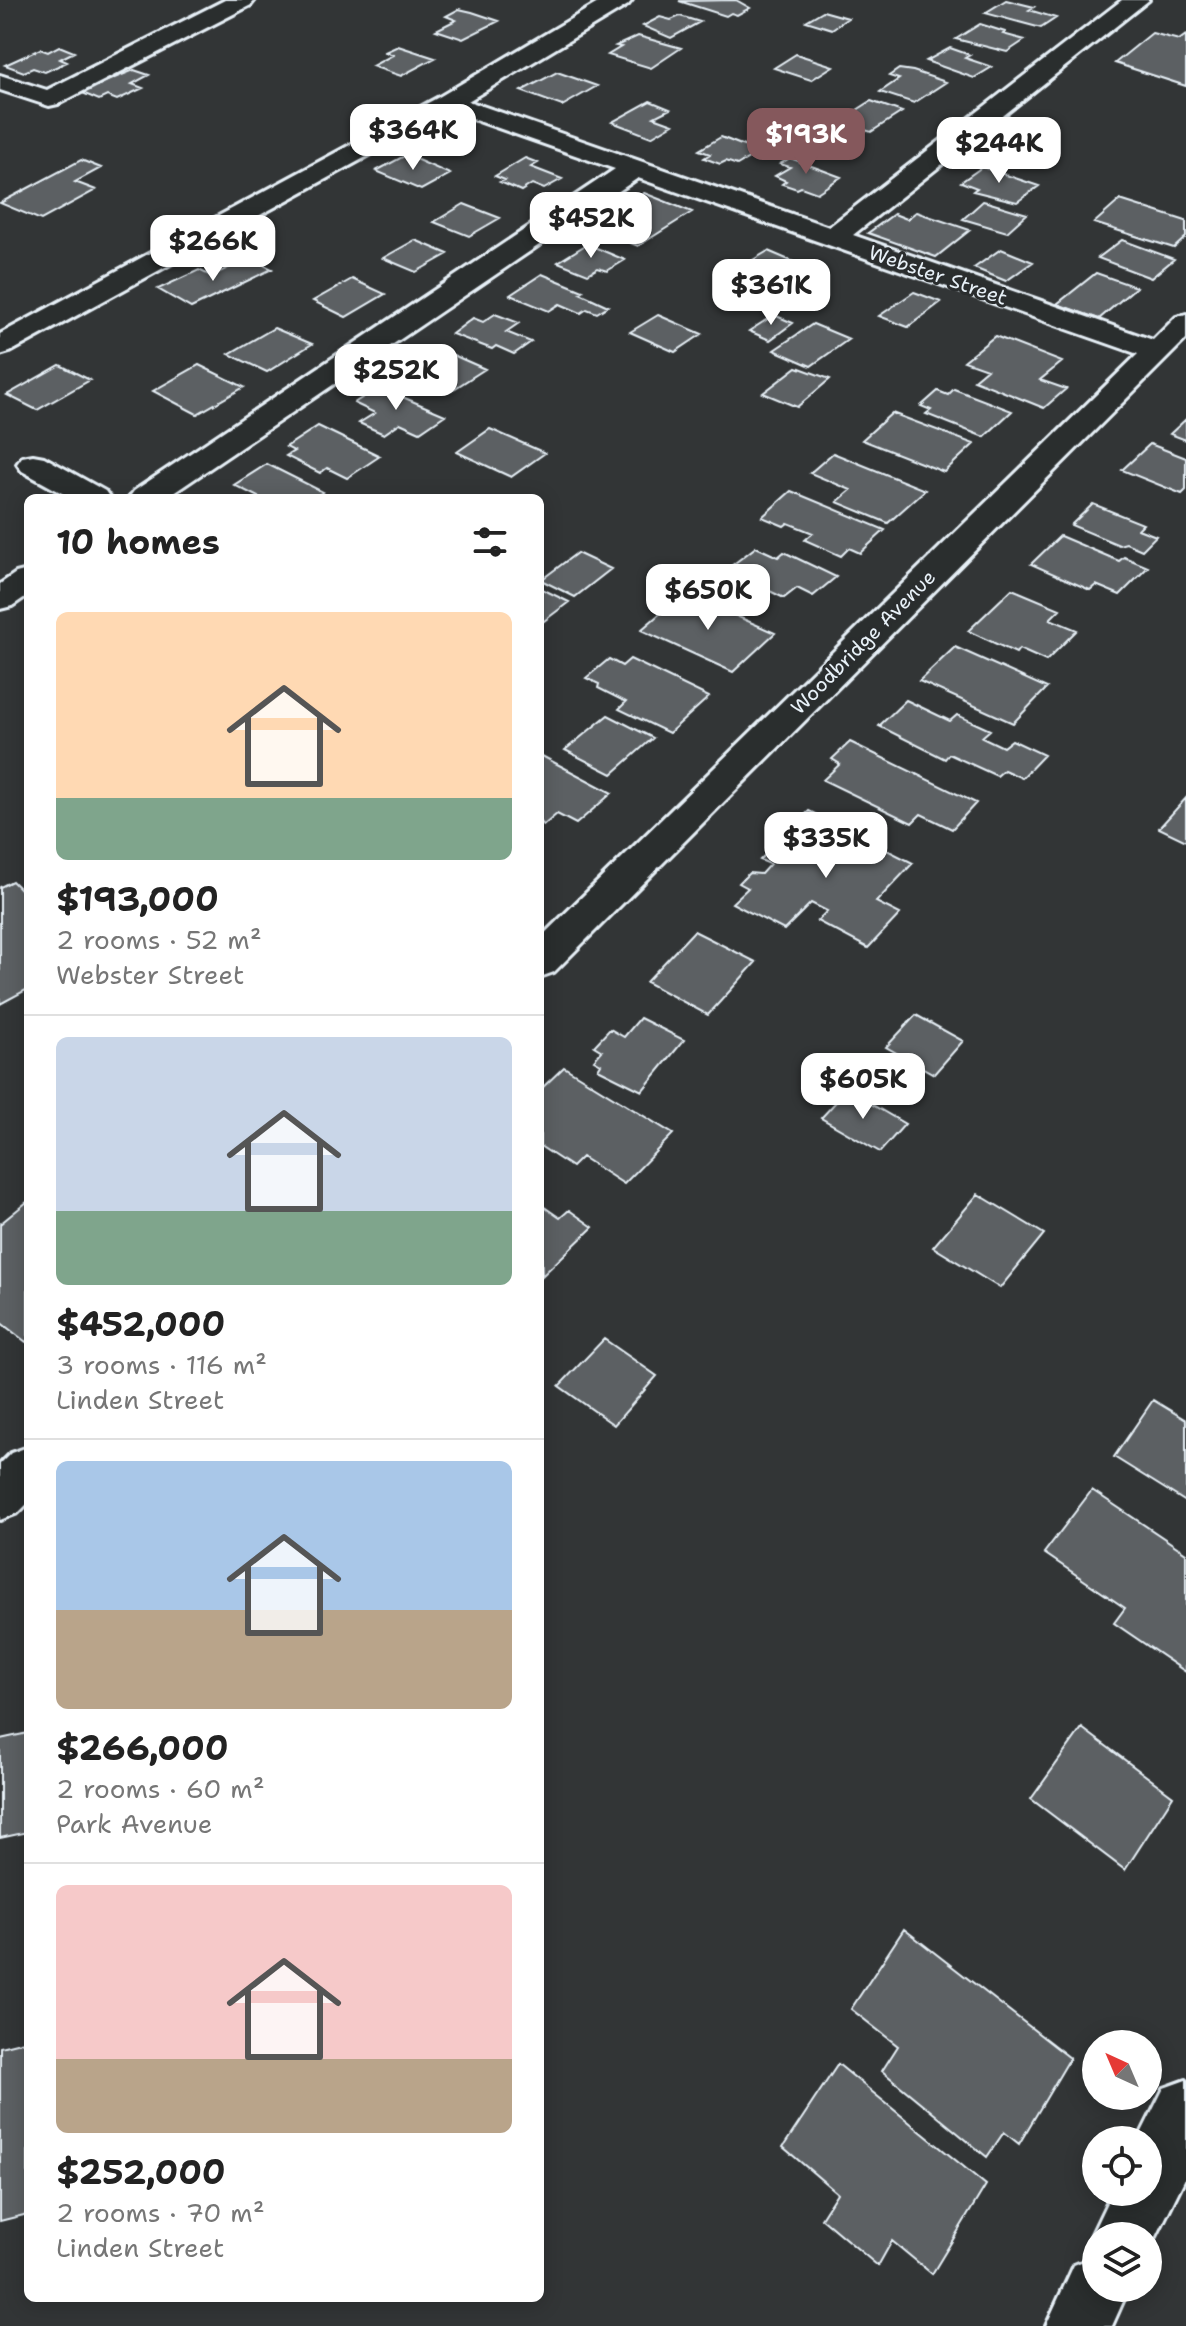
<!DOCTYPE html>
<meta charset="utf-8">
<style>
:root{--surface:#fff;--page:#f6f6f6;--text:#222;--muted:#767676;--line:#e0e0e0;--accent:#85585c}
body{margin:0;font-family:"Shantell Sans",sans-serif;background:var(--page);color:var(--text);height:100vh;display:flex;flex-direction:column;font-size:30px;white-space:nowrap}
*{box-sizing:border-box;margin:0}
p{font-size:26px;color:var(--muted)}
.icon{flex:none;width:44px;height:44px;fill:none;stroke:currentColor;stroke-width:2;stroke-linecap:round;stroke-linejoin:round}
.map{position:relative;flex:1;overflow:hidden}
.drawer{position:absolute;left:24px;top:494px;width:520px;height:1808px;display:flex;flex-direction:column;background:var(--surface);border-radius:12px;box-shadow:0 4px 20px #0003}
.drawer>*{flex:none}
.needle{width:52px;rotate:316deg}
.controls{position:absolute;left:1082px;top:2030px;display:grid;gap:16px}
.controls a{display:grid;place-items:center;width:80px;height:80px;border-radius:50%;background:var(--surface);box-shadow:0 4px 20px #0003;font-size:40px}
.price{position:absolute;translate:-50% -68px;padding:0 18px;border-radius:16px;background:#fff;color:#222;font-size:26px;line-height:52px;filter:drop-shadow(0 2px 4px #0008)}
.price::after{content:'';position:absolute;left:50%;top:48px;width:24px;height:18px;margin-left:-12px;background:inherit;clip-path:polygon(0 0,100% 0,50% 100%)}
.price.on{background:var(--accent);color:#fff}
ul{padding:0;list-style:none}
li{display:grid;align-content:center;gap:16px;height:424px;padding:0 32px}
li+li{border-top:2px solid var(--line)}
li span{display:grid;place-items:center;height:248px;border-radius:12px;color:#555}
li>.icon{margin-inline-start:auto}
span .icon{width:144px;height:144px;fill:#fffc;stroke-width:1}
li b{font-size:34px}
h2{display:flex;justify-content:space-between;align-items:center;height:96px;padding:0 32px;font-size:34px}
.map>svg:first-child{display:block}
</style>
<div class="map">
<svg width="1186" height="2326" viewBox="0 0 1186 2326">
<rect width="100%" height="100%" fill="#323536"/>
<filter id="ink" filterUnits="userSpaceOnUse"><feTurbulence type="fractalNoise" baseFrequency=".0125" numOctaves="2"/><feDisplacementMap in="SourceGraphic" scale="16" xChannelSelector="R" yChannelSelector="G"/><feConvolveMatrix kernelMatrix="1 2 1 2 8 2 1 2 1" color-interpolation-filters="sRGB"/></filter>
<g filter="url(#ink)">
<path fill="#5c6063" stroke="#e8f1f8" stroke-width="2" d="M736,0L750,8L737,15L731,13L726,16L679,1Z
M1006,0L1034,7L1029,10L1056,18L1041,28L985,13Z
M459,9L472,12L499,21L463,39L436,30L456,20L446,16Z
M823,11L848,18L832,29L806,21Z
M680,16L700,22L671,38L643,26L660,17L671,20Z
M980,24L1005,32L1003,34L1025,40L1007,52L956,39Z
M1152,33L1179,40L1186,35V86L1115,63Z
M638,36L681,48L651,68L608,55L621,47L616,46Z
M59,46L74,52L60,59L67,62L45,72L33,68L24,72L5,65L40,49L48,52Z
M398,46L435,58L401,76L372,66L393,55L385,52Z
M950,48L970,55L965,58L992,67L974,78L926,61Z
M796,54L833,66L811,80L774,68Z
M899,69L913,71L946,82L914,103L880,92L899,79L889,76Z
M134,70L149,75L132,84L143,88L117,100L107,96L99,100L80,92Z
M557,72L597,86L562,106L521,91Z
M650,101L670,109L654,117L673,124L651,137L612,122Z
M871,101L902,112L871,132L840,121Z
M721,137L759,152L737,165L726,161L720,164L704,158L710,154L699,150Z
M406,155L450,174L421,190L376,171Z
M525,158L538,163L531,167L562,179L544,189L532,184L521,191L500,182L505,180L495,176Z
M790,158L841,177L817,193L801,187L797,189L782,184L786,181L775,176L790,167L780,164Z
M81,160L101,168L75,182L96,190L41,220L0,203Z
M982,167L1039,186L1017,202L973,191L977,188L961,182Z
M644,193L692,212L638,246L597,230L629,209L623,207Z
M1120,200L1186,221V237L1174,248L1094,223Z
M983,201L987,202L1027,214L1007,232L963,219Z
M464,204L500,218L469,236L434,222Z
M916,212L970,230L936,257L868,233L894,214L907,219Z
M415,240L448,254L416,272L383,258Z
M1122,240L1174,259L1151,278L1098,258Z
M587,244L625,260L607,271L598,268L588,274L558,262Z
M1001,249L1033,262L1006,281L974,268Z
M768,251L803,266L772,285L736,270Z
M250,258L272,269L191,308L158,289L199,270L211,276Z
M1096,273L1136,287L1099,319L1057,304Z
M542,274L583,291L580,293L608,306L597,313L587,309L581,313L560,304L549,311L510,295Z
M352,279L385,294L346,317L313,301Z
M914,292L941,302L908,327L879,316Z
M495,314L519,323L506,332L531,342L514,354L496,346L492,349L452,334L473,318L483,322Z
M658,315L702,334L675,352L630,332Z
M774,315L793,323L770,340L749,331Z
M813,324L849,339L811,366L774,350Z
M274,328L312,344L267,372L229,354Z
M995,336L1062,362L1040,380L1066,389L1044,408L974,380L987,369L964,361Z
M424,351L445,360L453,355L485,369L449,392L399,367Z
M60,365L90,380L37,410L7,395Z
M199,365L244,387L197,414L153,391Z
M797,367L830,379L797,407L763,393Z
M379,387L445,415L420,432L400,423L384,434L359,423L375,413L354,403Z
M954,389L1012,411L984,437L926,414L931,410L921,406L938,391L948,395Z
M892,413L974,444L944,472L862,440Z
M1186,419V440L1170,434Z
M318,426L380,456L347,478L327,468L320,473L286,456L294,451L286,447Z
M490,429L545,453L511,477L457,452Z
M1150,444L1186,458V490L1182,494L1122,470Z
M833,453L925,490L888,523L837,502L851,490L810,473Z
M267,464L323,492L313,498H260L234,485Z
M791,491L885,530L860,553L849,548L841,556L805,540L813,533L788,523L784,526L762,517Z
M1093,504L1143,524L1138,529L1156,536L1142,550L1126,543L1119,545L1071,525Z
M1060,536L1119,561L1124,557L1148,567L1120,595L1096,585L1090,590L1031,564Z
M756,547L778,557L784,552L836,577L813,596L797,588L784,598L749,581L753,577L731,566Z
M577,553L611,569L575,597L541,580Z
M540,588L569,602L540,624Z
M1012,589L1060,609L1050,619L1077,630L1046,661L1019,649L1016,653L968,631Z
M684,593L775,633L733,672L641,630Z
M955,647L1047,688L1013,723L919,681Z
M609,659L622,666L630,659L709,697L669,733L619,709L626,702L598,688L599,684L586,678Z
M906,700L950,721L957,715L990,730L982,737L1003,747L1012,740L1044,755L1022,778L1004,770L997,776L949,754L945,759L879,726Z
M608,715L653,738L612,774L565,750Z
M850,742L976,803L952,829L921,814L912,823L823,780L840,764L832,759Z
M540,755L612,793L576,824L557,814L544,825L540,823Z
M1186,798V841L1159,828Z
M809,811L913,863L876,902L900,914L868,948L817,921L827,911L811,903L784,930L732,903L748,888L739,883L749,873L761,874L770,864L760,860Z
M12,881L23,892L28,890V989L0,1004V887Z
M694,931L756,962L708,1015L646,982Z
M916,1015L963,1041L934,1074L886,1047Z
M640,1018L684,1040L642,1091L598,1069L601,1064L594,1060L602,1051L594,1046L610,1029L624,1037Z
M564,1067L673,1134L624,1184L582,1157L572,1167L540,1146V1090Z
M847,1090L905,1124L880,1152L821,1118Z
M978,1194L1044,1234L1000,1288L933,1247Z
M28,1201V1340L26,1342L0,1322V1224Z
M540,1204L560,1218L569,1210L593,1227L542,1276Z
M604,1339L657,1376L614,1425L559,1386Z
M1153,1400L1186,1420V1502L1114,1457Z
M1092,1490L1186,1553V1672L1114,1623L1125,1608L1044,1553Z
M1082,1728L1173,1796L1125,1870L1031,1799Z
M28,1733V1832L0,1838V1739Z
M904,1929L1070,2058L1019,2144L1004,2132L987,2157L882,2071L898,2046L851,2009Z
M28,2040V2214L0,2221V2047Z
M838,2064L986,2185L932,2274L892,2241L878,2266L821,2218L837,2193L783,2147Z"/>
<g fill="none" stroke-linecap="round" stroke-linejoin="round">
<defs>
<path id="minor" d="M225,0H255L251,5L58,104L49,106L0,90V75L47,90Z
M603,0H632L628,5L468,101L829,227L1122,0H1149L853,235L1153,340L1176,317L1186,314V339L554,972L540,977V938L1138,354L638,178L166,498H129L134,491L615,169L450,111L10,352L0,355V334L439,97Z
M33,455L44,457L105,491L110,498H71L22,471L17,464L22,457Z
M28,570V595L12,606L0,609V584L16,573Z
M28,1447V1503L18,1513L0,1520V1464L11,1453Z
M1186,2080V2176L1148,2253V2236H1096V2247L1091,2236L1112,2192H1148V2140H1138L1164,2088Z
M1096,2256V2288H1129L1112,2326H1046L1074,2265Z"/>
</defs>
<use href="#minor" stroke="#e8f1f8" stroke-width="6"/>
<use href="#minor" fill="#2a2d2e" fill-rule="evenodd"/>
</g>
</g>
<g text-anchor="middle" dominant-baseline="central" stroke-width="6" stroke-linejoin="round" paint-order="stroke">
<g font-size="20" fill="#e8f1f8" stroke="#2a2d2e">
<text transform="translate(938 275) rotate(19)">Webster Street</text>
<text transform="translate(863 642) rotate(-45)">Woodbridge Avenue</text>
</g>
</g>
</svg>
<div class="controls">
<a><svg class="needle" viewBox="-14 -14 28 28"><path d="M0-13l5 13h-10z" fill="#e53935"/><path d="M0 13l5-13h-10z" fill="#767676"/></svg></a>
<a><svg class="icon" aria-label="locate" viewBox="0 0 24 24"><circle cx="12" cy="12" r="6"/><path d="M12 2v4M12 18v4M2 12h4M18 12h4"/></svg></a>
<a><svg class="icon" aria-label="layers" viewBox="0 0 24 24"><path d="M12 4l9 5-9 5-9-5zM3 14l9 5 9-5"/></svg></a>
</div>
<b class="price" style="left:413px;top:172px">$364K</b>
<b class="price on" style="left:806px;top:176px">$193K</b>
<b class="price" style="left:999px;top:185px">$244K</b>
<b class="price" style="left:591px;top:260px">$452K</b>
<b class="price" style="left:213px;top:283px">$266K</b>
<b class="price" style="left:771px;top:327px">$361K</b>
<b class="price" style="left:396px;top:412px">$252K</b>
<b class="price" style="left:708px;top:632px">$650K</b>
<b class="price" style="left:826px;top:880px">$335K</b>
<b class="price" style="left:863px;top:1121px">$605K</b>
<section class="drawer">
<h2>10 homes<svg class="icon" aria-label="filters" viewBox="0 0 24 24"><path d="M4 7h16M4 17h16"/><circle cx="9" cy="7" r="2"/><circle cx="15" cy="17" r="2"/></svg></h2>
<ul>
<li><span style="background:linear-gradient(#ffd9b3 75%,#7fa58c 0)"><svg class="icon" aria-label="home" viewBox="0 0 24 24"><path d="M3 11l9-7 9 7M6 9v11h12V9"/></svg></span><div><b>$193,000</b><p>2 rooms · 52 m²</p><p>Webster Street</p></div></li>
<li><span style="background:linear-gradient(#c9d6e8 70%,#7fa58c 0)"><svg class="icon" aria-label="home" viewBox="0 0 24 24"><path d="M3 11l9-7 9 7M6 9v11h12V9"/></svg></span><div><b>$452,000</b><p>3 rooms · 116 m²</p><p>Linden Street</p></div></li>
<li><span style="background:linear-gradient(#a9c7e8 60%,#b9a48a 0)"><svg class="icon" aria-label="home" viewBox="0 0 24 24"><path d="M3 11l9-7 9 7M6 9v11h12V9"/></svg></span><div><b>$266,000</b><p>2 rooms · 60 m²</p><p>Park Avenue</p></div></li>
<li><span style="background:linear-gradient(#f6c9c9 70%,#b9a48a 0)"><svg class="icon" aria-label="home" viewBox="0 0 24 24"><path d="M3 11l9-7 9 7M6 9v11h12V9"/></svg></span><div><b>$252,000</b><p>2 rooms · 70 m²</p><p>Linden Street</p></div></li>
</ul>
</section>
</div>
